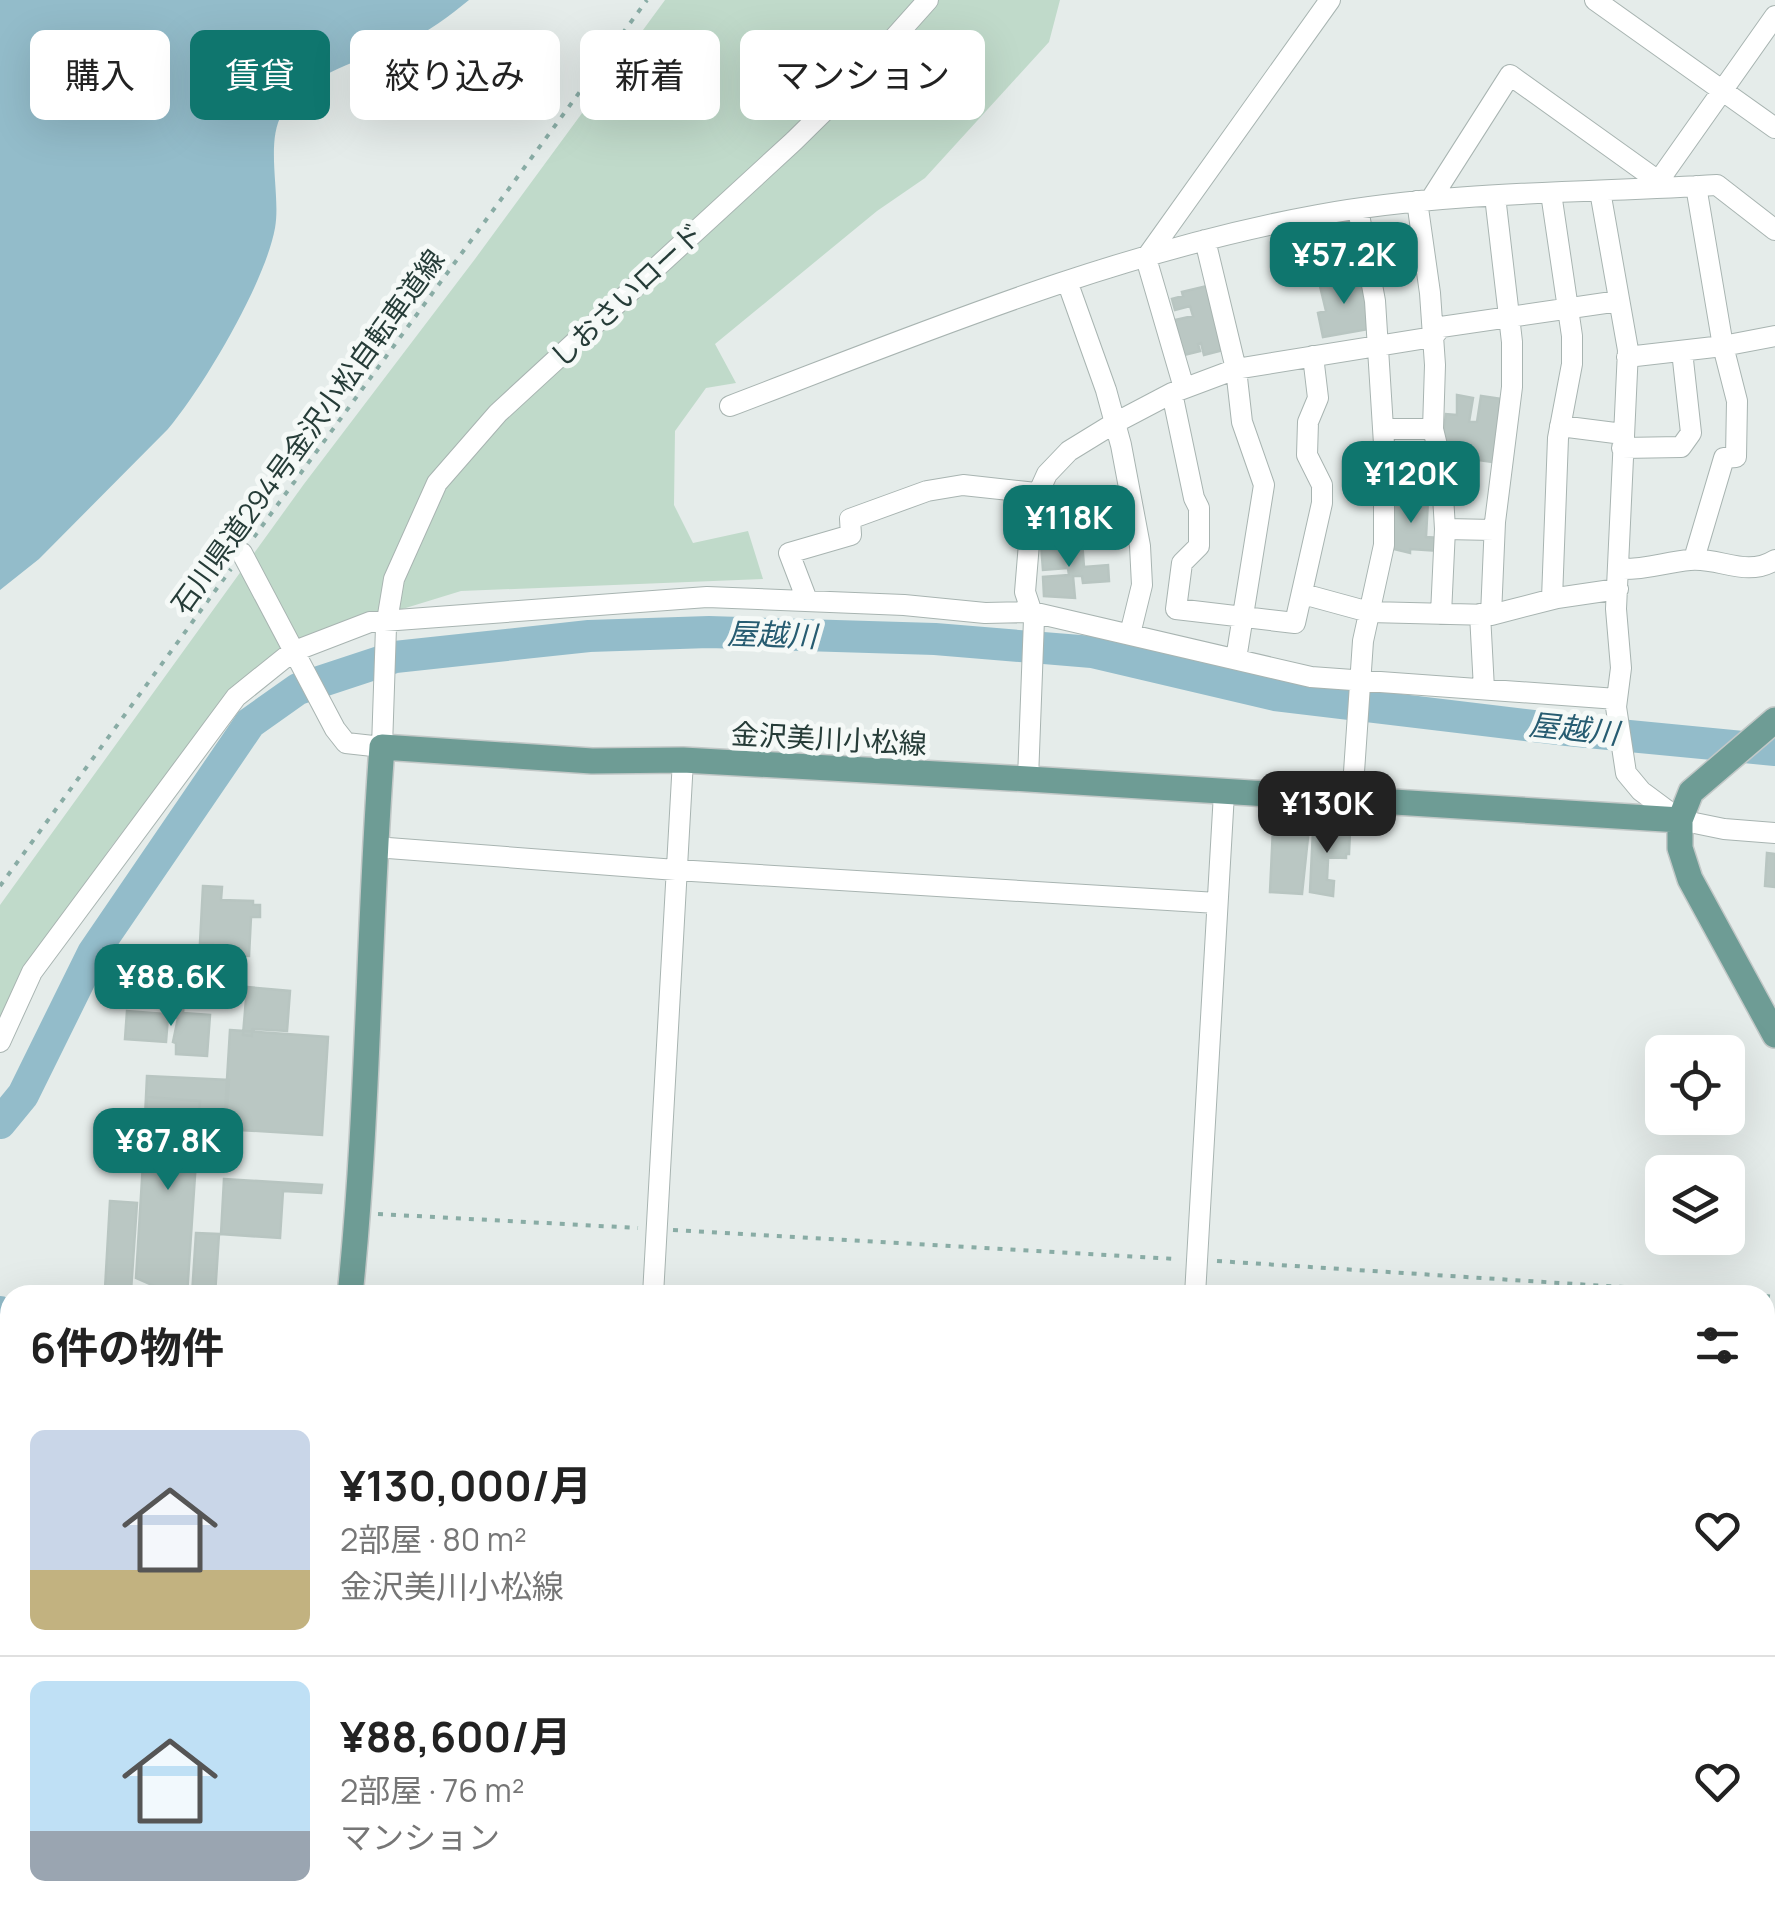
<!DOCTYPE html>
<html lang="ja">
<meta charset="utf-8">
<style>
:root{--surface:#fff;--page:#f2f2f2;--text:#222;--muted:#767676;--line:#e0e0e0;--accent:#0f766e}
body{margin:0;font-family:Manrope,"Noto Sans JP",sans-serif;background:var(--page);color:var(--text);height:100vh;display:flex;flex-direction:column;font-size:38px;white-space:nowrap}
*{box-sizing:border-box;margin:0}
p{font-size:32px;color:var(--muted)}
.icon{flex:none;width:55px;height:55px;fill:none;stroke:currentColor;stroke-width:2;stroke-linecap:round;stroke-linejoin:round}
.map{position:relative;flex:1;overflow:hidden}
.side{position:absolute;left:0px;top:1285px;width:1775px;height:642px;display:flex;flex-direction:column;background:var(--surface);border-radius:30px 30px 0 0;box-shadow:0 10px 40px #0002}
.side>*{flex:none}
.guide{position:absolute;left:30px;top:30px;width:1000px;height:90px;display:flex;gap:20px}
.fabs{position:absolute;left:1645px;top:1035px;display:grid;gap:20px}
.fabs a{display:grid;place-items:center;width:100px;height:100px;border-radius:15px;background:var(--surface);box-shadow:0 10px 40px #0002;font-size:50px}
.price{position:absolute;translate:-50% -85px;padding:0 22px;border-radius:20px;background:var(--accent);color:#fff;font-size:32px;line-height:65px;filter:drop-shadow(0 2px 5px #0008)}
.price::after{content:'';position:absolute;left:50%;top:60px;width:30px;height:22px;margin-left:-15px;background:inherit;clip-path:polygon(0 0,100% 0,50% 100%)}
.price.current{background:#222;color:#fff}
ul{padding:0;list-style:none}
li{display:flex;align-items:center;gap:30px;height:250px;padding:0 30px}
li+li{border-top:2px solid var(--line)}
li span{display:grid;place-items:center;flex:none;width:280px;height:200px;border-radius:15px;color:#555}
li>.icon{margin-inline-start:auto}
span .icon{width:120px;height:120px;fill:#fffc;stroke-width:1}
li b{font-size:42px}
h2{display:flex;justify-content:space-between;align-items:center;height:120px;padding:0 30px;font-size:42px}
.tag{padding:0 35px;border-radius:15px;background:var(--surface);box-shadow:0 10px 40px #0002;font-size:35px;line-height:90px}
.tag.current{background:var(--accent);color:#fff}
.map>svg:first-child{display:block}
</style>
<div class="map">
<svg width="1775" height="1926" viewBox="0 0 1775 1926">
<rect width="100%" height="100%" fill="#e5ecea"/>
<path fill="#d3dcd9" d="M1775,1674V1926H620V1918H1765V1675Z"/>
<path fill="#c0daca" d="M665,0H1060L1049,42L925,178L877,211L715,344L736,383L706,388L675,431L674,505L693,543L748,531L763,579L461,591L308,638L230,692L111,847L32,963L0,1023V905L304,484L475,259Z"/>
<path fill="#93bcca" d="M0,0H469C449,16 429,32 405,42C363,61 308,71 282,114C265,143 281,195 275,228C265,283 204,386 168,429L39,559L0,590Z"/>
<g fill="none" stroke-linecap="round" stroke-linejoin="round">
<path stroke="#93bcca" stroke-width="32" d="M0,1123L23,1095L93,953L250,723L298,689L395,657L589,636L709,632L935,639L1092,652L1275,695L1567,730L1775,750
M0,1312L10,1318
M1765,1628L1775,1627"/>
</g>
<path fill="#bac7c3" stroke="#b8c5c1" stroke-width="2.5" d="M1359,271L1371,325L1369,329L1323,337L1318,313L1326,311L1320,286L1348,281L1346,273Z
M1207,286L1223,350L1204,355L1201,343L1198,344L1200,351L1184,355L1171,321L1193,316L1190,306L1175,310L1172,299L1183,296L1182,292Z
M1457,395L1473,398L1469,422H1477L1481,396L1502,399L1493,462L1471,459L1473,449L1442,444L1446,414L1457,415Z
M1393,498L1428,500L1426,537L1440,538L1439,551L1410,549V553L1390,548Z
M1082,541L1084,567L1108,565L1109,581L1083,583L1082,576H1073L1075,598L1044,596L1043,577L1069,575L1068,568L1043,570L1041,544L1051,543V550L1070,549V542Z
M1316,825L1350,830L1349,854H1346V858L1321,857L1328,860L1327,880L1334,881L1333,896L1310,892L1313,830Z
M1297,827L1309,828L1302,894L1270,892L1273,828Z
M1767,853L1775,854V887L1765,886Z
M203,886L222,887L221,900L253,901V905H260V917H251L249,956L213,954V944L200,943Z
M247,987L290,991L287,1031L252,1029V1036L243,1035Z
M167,1001L184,1002L183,1013L210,1015L207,1056L176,1054V1043L173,1042L178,1018L168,1017L166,1042L125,1039L127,1011L166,1014Z
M230,1030L328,1037L322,1135L224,1129Z
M147,1076L229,1080L225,1143L144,1138Z
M147,1097L200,1101L187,1295H175L136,1278Z
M224,1179L322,1185L321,1193L283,1191L280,1238L221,1234Z
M110,1201L137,1203L131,1291L105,1289Z
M196,1233L219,1234L215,1295H192Z
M1775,1683V1914L1765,1909V1684Z
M1045,1918H1096V1923L1130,1926H1045Z
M1045,1918H1096V1923L1130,1926H1045Z
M1315,1918H1347V1926H1312Z
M1459,1918H1509V1926H1459Z
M1522,1918H1556V1924L1523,1926Z"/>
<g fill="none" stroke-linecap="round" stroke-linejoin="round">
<defs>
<path id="minor" d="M1595,0L1775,128
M1655,186L1775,16
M1600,191L1628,350L1616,609L1621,668L1616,707L1626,773L1641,791L1680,820L1724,829L1775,833
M1551,193L1572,336V364L1558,438L1552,599
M1431,199L1510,75L1658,181
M1417,201L1430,293L1435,365L1433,429L1441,462L1445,529L1441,614
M1205,240L1236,369L1242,422L1264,485L1236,659
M1146,258L1330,0
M1146,258L1184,388
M1067,281L1106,390L1121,445L1140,546L1142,585L1130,634
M1627,357L1723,346L1775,336
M1172,393L1194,498L1199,508V546L1182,563L1176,609L1295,623L1322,503V485L1307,455L1308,422L1318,398L1313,356
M730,406C922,333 1115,252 1318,215C1450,191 1584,193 1717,185L1775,230
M1560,426L1623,434
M1383,429H1433
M1622,448L1681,447L1691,433L1682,351
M1445,529L1494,530
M242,553L335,729L346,743L382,747L386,627L394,579L437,483L498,413L794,141L860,76L928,0
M1694,559L1724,458L1736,457L1737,401L1723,346L1696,186
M1620,569C1645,570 1666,562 1690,560C1720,557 1746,578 1775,560
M1303,594L1369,612L1491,615L1557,598L1618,589
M807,600L789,553L851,535L850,519L927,491L963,485L1036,493
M1480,614L1484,689
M1491,615L1495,522L1512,387V342L1495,196
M1028,779L1034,619L1025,592L1032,507L1047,474L1069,451L1113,424L1172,393L1236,369L1433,337L1441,327L1619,301
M1352,801L1363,641L1384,545V444L1375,301L1358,209
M375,847L676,870L1217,903
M0,1042L32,972L236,697L292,652L370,622L707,597L904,605L985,613L1032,612L1311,677L1617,699
M653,1295L683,760
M1195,1295L1224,793
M0,1397L10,1403
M1765,1591L1775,1589
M613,1926L614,1918
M1164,1926L1165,1918"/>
<path id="major" d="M1775,720L1691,792L1680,820V848L1690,879L1775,1035
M350,1295C369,1113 368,929 382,747L592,761L683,760L1028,779L1680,820
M154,1926L157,1918"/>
</defs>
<use href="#minor" stroke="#a8b4b1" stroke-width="22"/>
<use href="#major" stroke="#c2c8c7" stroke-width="28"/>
<path stroke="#89aca5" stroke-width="4" stroke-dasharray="5 8" stroke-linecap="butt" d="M254,537L647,0
M0,886L231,569
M378,1214L638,1228
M673,1230L1177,1259
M1217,1261L1747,1295
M1765,1296L1775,1297
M0,1608L10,1576
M286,1926L289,1918"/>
<use href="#minor" stroke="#fff" stroke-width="20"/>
<use href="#major" stroke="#6e9c95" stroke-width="25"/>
</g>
<g text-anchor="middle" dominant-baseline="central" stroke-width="10" stroke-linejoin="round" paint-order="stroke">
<g font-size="28" fill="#263c38" stroke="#f5f9f7">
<text transform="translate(626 294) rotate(-43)">しおさいロード</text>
<text transform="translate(307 431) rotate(-54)">石川県道294号金沢小松自転車道線</text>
<text transform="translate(829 738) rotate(3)">金沢美川小松線</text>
</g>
<g font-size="30" font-style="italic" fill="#275c71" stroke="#f5f9f7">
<text transform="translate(772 634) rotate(2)">屋越川</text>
<text transform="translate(1574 728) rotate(6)">屋越川</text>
</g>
</g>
</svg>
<div class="fabs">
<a><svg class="icon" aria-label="locate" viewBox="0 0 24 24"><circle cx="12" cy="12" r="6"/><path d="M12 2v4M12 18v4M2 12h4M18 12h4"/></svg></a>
<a><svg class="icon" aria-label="layers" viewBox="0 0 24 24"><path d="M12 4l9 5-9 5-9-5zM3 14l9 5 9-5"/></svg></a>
</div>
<b class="price" style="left:1344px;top:307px">¥57.2K</b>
<b class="price" style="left:1411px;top:526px">¥120K</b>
<b class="price" style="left:1069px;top:570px">¥118K</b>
<b class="price current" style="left:1327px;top:856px">¥130K</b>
<b class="price" style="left:171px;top:1029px">¥88.6K</b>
<b class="price" style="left:168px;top:1193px">¥87.8K</b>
<div class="guide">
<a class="tag">購入</a>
<a class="tag current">賃貸</a>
<a class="tag">絞り込み</a>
<a class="tag">新着</a>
<a class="tag">マンション</a>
</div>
<section class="side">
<h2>6件の物件<svg class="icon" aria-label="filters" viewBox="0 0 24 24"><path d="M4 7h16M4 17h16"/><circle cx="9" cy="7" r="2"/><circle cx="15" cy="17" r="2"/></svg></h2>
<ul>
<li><span style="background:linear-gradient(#c9d6e8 70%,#c2b280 0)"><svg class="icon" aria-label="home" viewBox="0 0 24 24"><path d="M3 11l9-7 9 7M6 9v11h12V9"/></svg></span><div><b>¥130,000/月</b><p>2部屋 · 80 m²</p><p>金沢美川小松線</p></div><svg class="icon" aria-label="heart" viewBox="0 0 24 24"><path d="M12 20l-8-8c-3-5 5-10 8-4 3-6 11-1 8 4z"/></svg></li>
<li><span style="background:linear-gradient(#bfe0f5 75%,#9aa5b1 0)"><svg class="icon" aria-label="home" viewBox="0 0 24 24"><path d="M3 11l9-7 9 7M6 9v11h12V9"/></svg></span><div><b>¥88,600/月</b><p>2部屋 · 76 m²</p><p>マンション</p></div><svg class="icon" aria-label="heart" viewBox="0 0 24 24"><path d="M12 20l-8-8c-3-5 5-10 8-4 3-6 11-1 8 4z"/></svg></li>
</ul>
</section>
</div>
